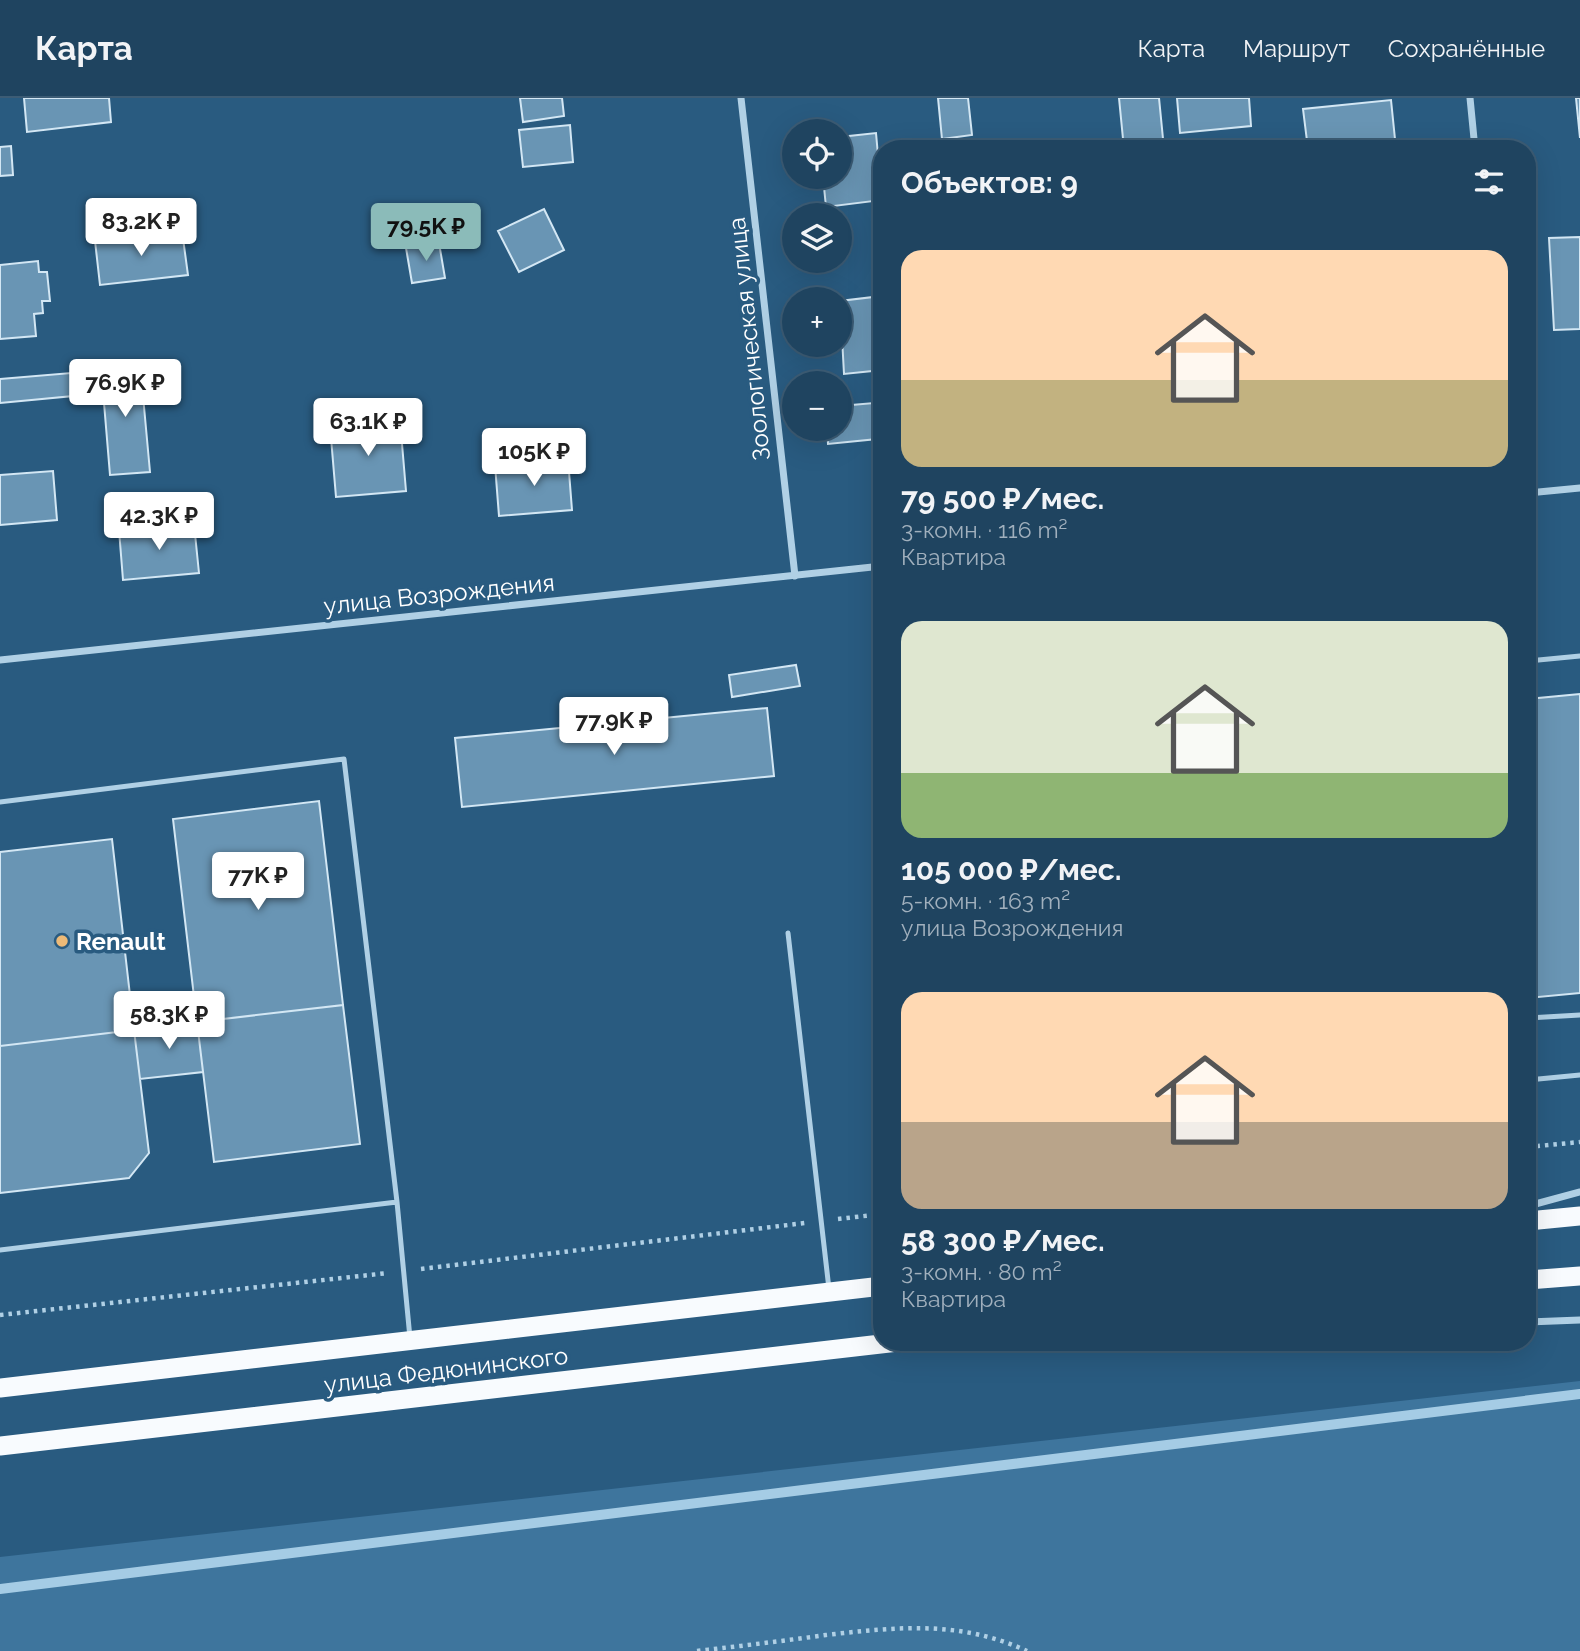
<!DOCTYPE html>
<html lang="ru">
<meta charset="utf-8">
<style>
:root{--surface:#1f4460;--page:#274b66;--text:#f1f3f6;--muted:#a1b0bd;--line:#3c5c75;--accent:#8bbbb9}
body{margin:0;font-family:Raleway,sans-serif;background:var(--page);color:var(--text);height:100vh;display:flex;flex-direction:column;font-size:26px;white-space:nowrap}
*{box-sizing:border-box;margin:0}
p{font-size:23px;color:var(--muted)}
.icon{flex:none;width:38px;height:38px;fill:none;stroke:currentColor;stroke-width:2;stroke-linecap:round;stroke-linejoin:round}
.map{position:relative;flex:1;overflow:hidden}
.panel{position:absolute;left:873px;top:42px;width:663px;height:1211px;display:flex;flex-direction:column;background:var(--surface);border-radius:28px;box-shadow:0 7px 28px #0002,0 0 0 2px var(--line)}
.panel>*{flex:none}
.buttons{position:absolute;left:782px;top:21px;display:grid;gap:14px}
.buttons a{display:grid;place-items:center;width:70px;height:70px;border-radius:50%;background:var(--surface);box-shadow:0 7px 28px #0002,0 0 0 2px var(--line);font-size:35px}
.price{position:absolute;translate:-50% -60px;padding:0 16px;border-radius:7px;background:#fff;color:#222;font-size:23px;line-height:46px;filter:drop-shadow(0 2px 4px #0008)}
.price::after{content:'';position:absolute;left:50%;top:42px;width:21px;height:16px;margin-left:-10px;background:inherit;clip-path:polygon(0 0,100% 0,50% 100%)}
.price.current{background:var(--accent);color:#111}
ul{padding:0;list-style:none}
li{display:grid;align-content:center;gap:14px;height:371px;padding:0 28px}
li span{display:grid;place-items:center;height:217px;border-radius:21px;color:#555}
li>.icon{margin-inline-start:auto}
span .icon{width:126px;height:126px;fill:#fffc;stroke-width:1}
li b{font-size:30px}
h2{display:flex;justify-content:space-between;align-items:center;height:84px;padding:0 28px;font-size:30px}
header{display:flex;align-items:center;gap:42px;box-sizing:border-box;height:98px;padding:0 35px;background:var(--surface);border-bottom:2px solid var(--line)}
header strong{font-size:33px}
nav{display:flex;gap:38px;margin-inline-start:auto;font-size:24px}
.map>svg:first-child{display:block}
</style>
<header>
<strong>Карта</strong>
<nav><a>Карта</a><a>Маршрут</a><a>Сохранённые</a></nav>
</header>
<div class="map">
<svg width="1580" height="1553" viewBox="0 0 1580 1553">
<rect width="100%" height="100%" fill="#295b80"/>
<path fill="#3e759d" d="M1580,1283V1553H0V1459Z"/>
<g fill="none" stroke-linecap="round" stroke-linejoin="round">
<path stroke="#a5cce5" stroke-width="10" d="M0,1491L1580,1296"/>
</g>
<path fill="#6995b4" stroke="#d3e7f4" stroke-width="2" d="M24,0H109L111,24L27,34Z
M520,0H562L564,18L523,24Z
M938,0H968L972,37L942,41Z
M1119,0H1159L1164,51H1124Z
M1177,0H1249L1251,28L1180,35Z
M1576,0H1580V40Z
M1391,2L1396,51H1308L1303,11Z
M570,27L573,64L523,69L519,32Z
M876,35L882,102L826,109L823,79H840V39Z
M11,48L13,77L0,78V49Z
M544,111L564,152L519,174L498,133Z
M182,133L188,177L100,187L95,143Z
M1580,139V231L1554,232L1549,140Z
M439,145L445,180L412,185L406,150Z
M38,163L39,174H47L50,203H42L43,215L34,216L36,238L0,241V167Z
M882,198V272L844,276L840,203Z
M140,265L150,374L110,377L101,269Z
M71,275L73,298L0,305V281Z
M874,305L877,341L828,346L827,331H840V308Z
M400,322L406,393L336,399L330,328Z
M568,361L572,412L499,418L495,367Z
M53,373L57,422L0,427V377Z
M194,426L199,475L123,482L119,432Z
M796,567L800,588L732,599L729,577Z
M1580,596V895L1528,900V601Z
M767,610L774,678L462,709L455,640Z
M319,703L343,907L197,924L173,721Z
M112,741L134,932L0,948V754Z
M343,907L360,1046L214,1064L197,924Z
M197,924L203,974L140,981L134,932Z
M134,932L149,1055L129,1080L0,1095V948Z"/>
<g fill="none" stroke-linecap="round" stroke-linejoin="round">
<path stroke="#b0d0e5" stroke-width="4.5" stroke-dasharray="3.5 5" stroke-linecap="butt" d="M1528,1049L1580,1044
M838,1121L882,1116
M421,1171L805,1125
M0,1217L388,1175
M697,1553C740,1548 783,1543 826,1537C897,1529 960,1522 1027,1553"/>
<path stroke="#b0d0e5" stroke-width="5" d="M1528,563L1580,558
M0,704L344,661L397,1104
M788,835L829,1191
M1528,920L1580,917
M1528,982L1580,977
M0,1152L397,1104L410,1240"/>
<path stroke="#b0d0e5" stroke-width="7" d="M741,0L795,478
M1470,0L1475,51
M1528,395L1580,390
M0,562L882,468
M1528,1108L1580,1094
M1528,1224L1580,1222"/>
<path stroke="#f8fbfe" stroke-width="19" d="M1528,1123L1580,1118
M1528,1182L1580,1178
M0,1290L882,1188
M0,1348L898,1244"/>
</g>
<circle fill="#ecba78" stroke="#295b80" stroke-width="2.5" cx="62" cy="843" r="7"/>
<g text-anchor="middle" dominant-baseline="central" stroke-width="7" stroke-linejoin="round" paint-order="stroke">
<g font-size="24" fill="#fff" stroke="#295b80">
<text transform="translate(749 241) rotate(-96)">Зоологическая улица</text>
<text transform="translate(439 496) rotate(-6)">улица Возрождения</text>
<text transform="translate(446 1272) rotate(-7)">улица Федюнинского</text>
</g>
<g font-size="24" font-weight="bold" fill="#fff" stroke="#295b80" text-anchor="start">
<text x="76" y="843">Renault</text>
</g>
</g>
</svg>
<div class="buttons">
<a><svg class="icon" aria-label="locate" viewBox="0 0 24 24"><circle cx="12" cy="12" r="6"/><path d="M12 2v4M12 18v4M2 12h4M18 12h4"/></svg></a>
<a><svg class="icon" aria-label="layers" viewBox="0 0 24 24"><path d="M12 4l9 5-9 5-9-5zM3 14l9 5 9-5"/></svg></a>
<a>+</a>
<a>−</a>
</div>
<b class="price" style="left:141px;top:160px">83.2K ₽</b>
<b class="price current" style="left:426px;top:165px">79.5K ₽</b>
<b class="price" style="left:125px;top:321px">76.9K ₽</b>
<b class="price" style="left:368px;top:360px">63.1K ₽</b>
<b class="price" style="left:534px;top:390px">105K ₽</b>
<b class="price" style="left:159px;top:454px">42.3K ₽</b>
<b class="price" style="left:614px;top:659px">77.9K ₽</b>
<b class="price" style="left:258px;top:814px">77K ₽</b>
<b class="price" style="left:169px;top:953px">58.3K ₽</b>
<section class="panel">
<h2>Объектов: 9<svg class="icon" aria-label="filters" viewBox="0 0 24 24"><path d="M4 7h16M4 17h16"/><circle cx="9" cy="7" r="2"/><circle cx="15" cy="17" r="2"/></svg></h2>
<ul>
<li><span style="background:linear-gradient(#ffd9b3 60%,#c2b280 0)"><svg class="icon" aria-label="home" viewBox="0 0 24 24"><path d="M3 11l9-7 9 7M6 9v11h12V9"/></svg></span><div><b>79 500 ₽/мес.</b><p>3-комн. · 116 m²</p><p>Квартира</p></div></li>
<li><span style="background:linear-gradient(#dfe7d0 70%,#8fb573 0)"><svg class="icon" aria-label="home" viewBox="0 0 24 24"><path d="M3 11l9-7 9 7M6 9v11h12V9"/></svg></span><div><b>105 000 ₽/мес.</b><p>5-комн. · 163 m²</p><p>улица Возрождения</p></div></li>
<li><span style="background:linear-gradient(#ffd9b3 60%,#b9a48a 0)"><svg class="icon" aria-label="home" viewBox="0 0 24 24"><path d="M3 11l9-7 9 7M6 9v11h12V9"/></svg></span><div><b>58 300 ₽/мес.</b><p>3-комн. · 80 m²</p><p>Квартира</p></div></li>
</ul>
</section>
</div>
